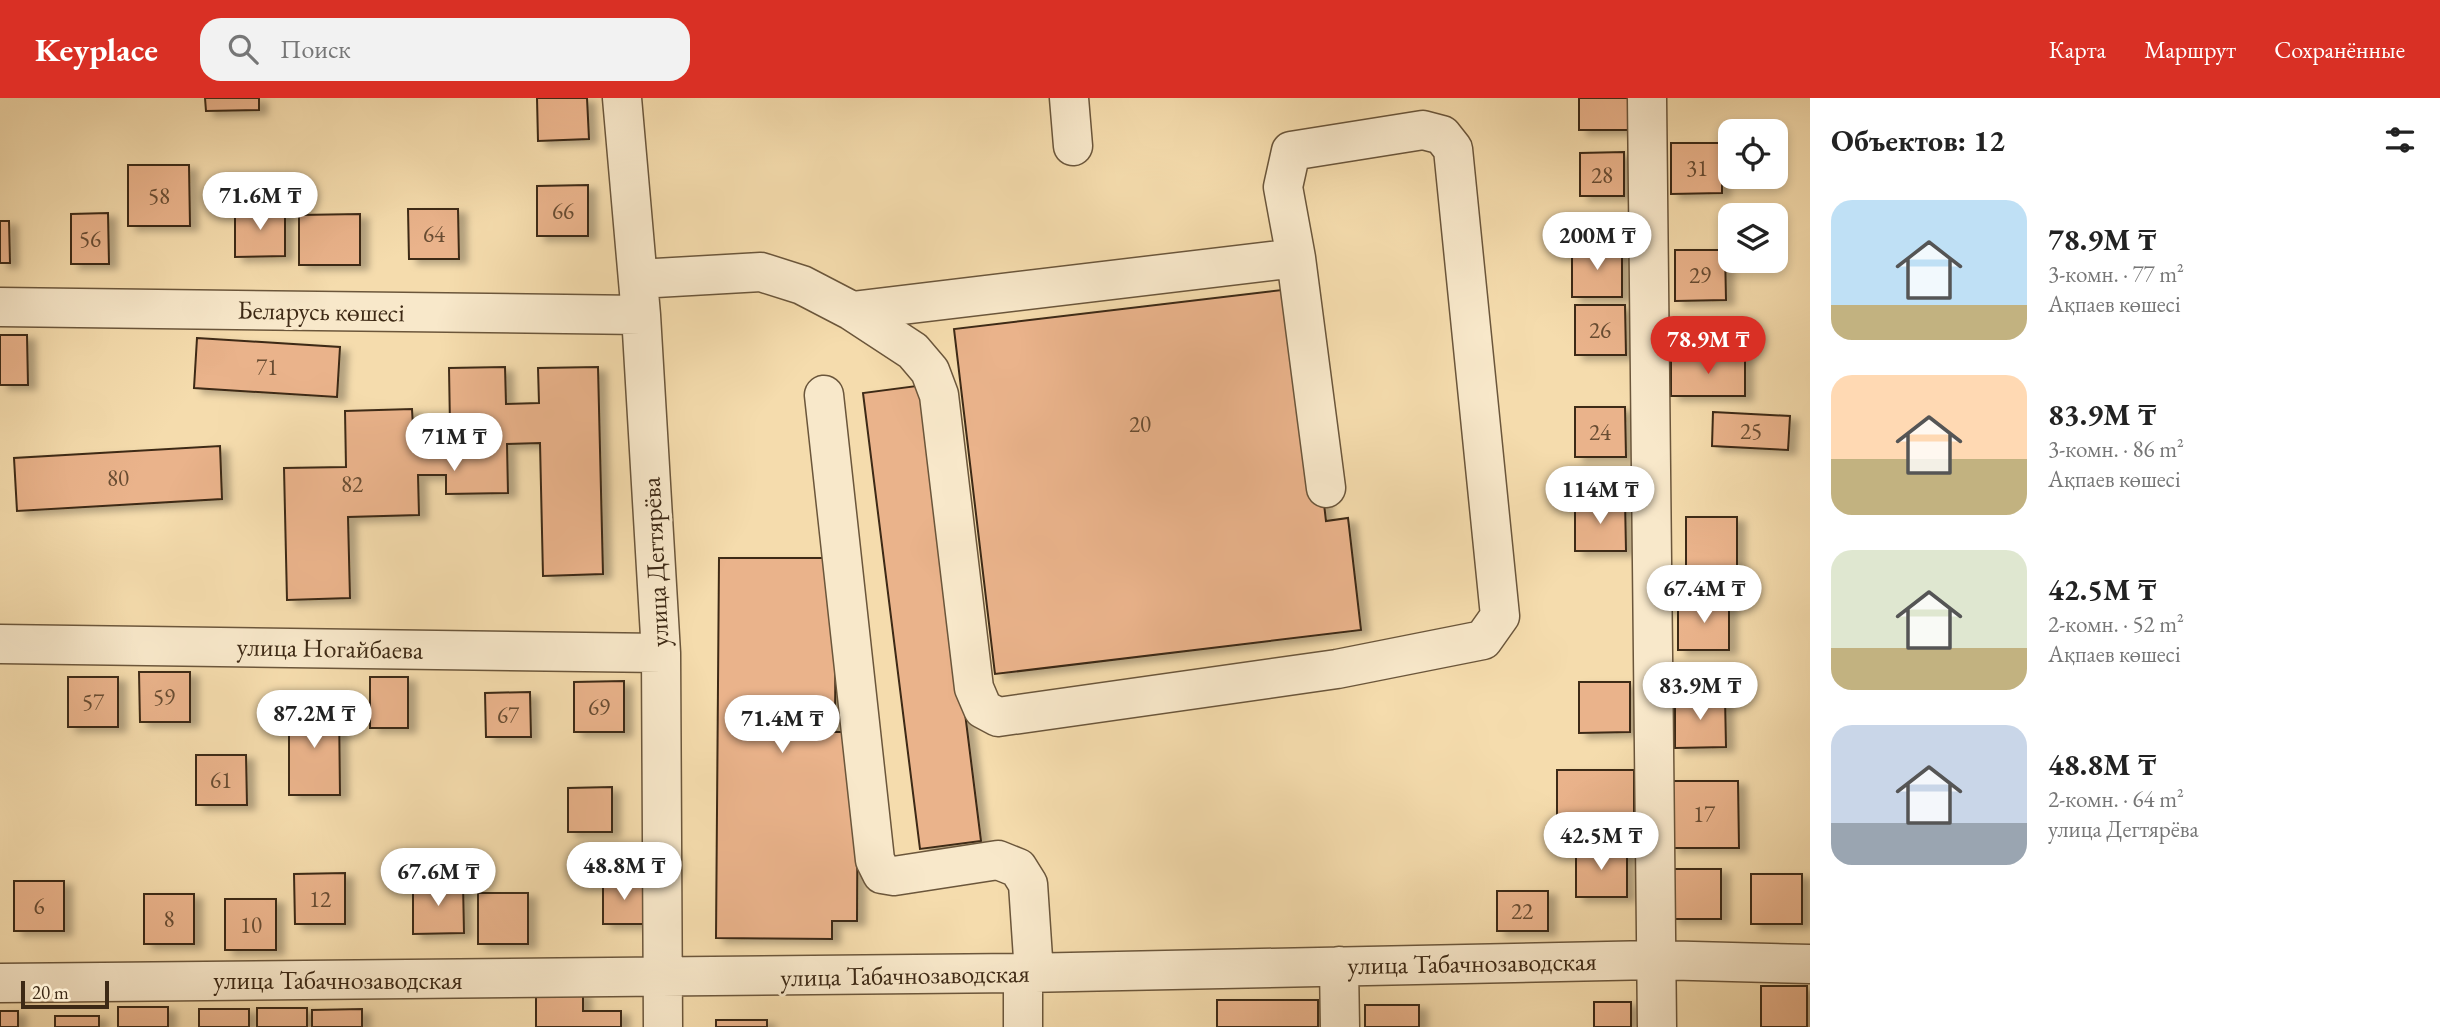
<!DOCTYPE html>
<html lang="ru">
<meta charset="utf-8">
<style>
:root{--surface:#fff;--page:#f2f2f2;--text:#222;--muted:#767676;--accent:#d93025}
body{margin:0;font-family:"EB Garamond",serif;background:var(--page);color:var(--text);height:100vh;display:flex;flex-direction:column;font-size:26px;white-space:nowrap}
*{box-sizing:border-box;margin:0}
p{font-size:23px;color:var(--muted)}
.icon{flex:none;width:38px;height:38px;fill:none;stroke:currentColor;stroke-width:2;stroke-linecap:round;stroke-linejoin:round}
.map{position:relative;flex:1;overflow:hidden}
.panel{display:flex;flex-direction:column;background:var(--surface);width:630px}
.panel>*{flex:none}
.tools{position:absolute;left:1718px;top:21px;display:grid;gap:14px}
.tools a{display:grid;place-items:center;width:70px;height:70px;border-radius:14px;background:var(--surface);box-shadow:0 4px 10px #0003;font-size:35px}
.scale{position:absolute;left:21px;bottom:18px;width:88px;box-sizing:border-box;padding-left:7px;border:4px solid #3d2915;border-top:0;font-size:19px;line-height:24px;white-space:nowrap;color:#3d2915;-webkit-text-stroke:5px #f8e8ca;paint-order:stroke}
.price{position:absolute;translate:-50% -60px;padding:0 16px;border-radius:24px;background:#fff;color:#222;font-size:23px;line-height:46px;filter:drop-shadow(0 2px 4px #0008)}
.price::after{content:'';position:absolute;left:50%;top:42px;width:21px;height:16px;margin-left:-10px;background:inherit;clip-path:polygon(0 0,100% 0,50% 100%)}
.price.on{background:var(--accent);color:#fff}
ul{padding:0;list-style:none}
li{display:flex;align-items:center;gap:21px;height:175px;padding:0 21px}
li span{display:grid;place-items:center;flex:none;width:196px;height:140px;border-radius:21px;color:#555}
li>.icon{margin-inline-start:auto}
span .icon{width:84px;height:84px;fill:#fffc;stroke-width:1}
li b{font-size:30px}
h2{display:flex;justify-content:space-between;align-items:center;height:84px;padding:0 21px;font-size:30px}
header{display:flex;align-items:center;gap:42px;box-sizing:border-box;height:98px;padding:0 35px;background:var(--accent);color:#fff}
header strong{font-size:33px}
nav{display:flex;gap:38px;margin-inline-start:auto;font-size:24px}
.search{width:490px;height:63px;background:var(--page);display:flex;align-items:center;gap:18px;box-sizing:border-box;padding:0 24px;border-radius:21px;color:var(--muted);font-size:26px}
main{display:flex;flex:1;min-height:0}
.map>svg:first-child{display:block}
</style>
<header>
<strong>Keyplace</strong>
<div class="search"><svg class="icon" aria-label="search" viewBox="0 0 24 24"><circle cx="10" cy="10" r="6"/><path d="M15 15l6 6"/></svg>Поиск</div>
<nav><a>Карта</a><a>Маршрут</a><a>Сохранённые</a></nav>
</header>
<main>
<div class="map">
<svg width="1810" height="929" viewBox="0 0 1810 929">
<defs>
<filter id="shadow"><feDropShadow dx="8" dy="4.5" stdDeviation="3.5" flood-color="#0004"/></filter>
</defs>
<rect width="100%" height="100%" fill="#f5dcad"/>
<filter id="stains"><feTurbulence type="fractalNoise" baseFrequency=".00286" numOctaves="4"/><feColorMatrix values="0 0 0 0 .2 0 0 0 0 .09 0 0 0 0 .02 0 0 0 .5 -.17"/></filter>
<radialGradient id="worn" r=".72"><stop offset=".6" stop-color="#630" stop-opacity="0"/><stop offset="1" stop-color="#630" stop-opacity=".3"/></radialGradient>
<path fill="#eab38b" stroke="#3d2915" stroke-width="2" filter="url(#shadow)" d="M205,0H259V12L206,13Z
M537,0H587L589,41L538,43Z
M1579,0H1629V32H1579Z
M1671,45H1722V95L1671,96Z
M1624,54V98H1580V55Z
M128,67H189L190,128H128Z
M588,87V138H537V88Z
M285,108V158L235,159V109Z
M408,111H458L459,161H409Z
M108,115L109,166H71V116Z
M360,116V167H299V117Z
M0,123H9L10,165H0Z
M1572,149H1622V199H1572Z
M1675,152H1725L1726,202L1675,203Z
M1299,190L1326,423L1348,420L1361,532L995,576L954,231Z
M1575,207H1625L1626,257H1575Z
M0,237H27L28,287H0Z
M197,240L340,249L337,299L194,290Z
M1671,259H1745V298H1671Z
M505,269L506,306L539,305L538,270L598,269L603,476L543,478L540,345L507,346L508,395L446,396V377H418L419,417L348,419L350,500L287,502L284,370L346,369L345,313L412,311L413,329L450,328L449,270Z
M924,287L981,743L920,751L863,295Z
M1575,309H1625L1626,359H1575Z
M1713,314L1790,318L1788,352L1712,348Z
M220,348L222,401L17,413L14,360Z
M1575,402H1625L1626,453H1575Z
M1686,419H1737V469H1686Z
M719,460H836L835,634H858L857,823H832V841L716,840Z
M1678,502H1729V552H1678Z
M139,574H190V624H140Z
M68,579H118V629H68Z
M370,579H408V630H370Z
M624,583V634H574V584Z
M1579,584H1630V634L1579,635Z
M530,594L531,639H486L485,595Z
M1675,599H1725L1726,649L1675,650Z
M289,607H339L340,697H289Z
M196,657H246L247,707H196Z
M1557,672H1634V722H1557Z
M1671,683H1738L1739,750H1671Z
M612,689V734H568V690Z
M1576,748H1627V799H1576Z
M1671,771H1721V821H1671Z
M345,775V826H295L294,776Z
M1751,776H1802V826H1751Z
M603,782H646V826H603Z
M14,783H64V833H14Z
M413,785H463L464,835L413,836Z
M1497,793H1548V833H1497Z
M478,795H528V846H478Z
M144,796H194V846H144Z
M225,801H276V852H225Z
M1761,888H1807V929H1761Z
M536,894H583V913H621V929H536Z
M1217,902H1318V929H1217Z
M1594,904H1631V929H1594Z
M1365,907H1419V929H1365Z
M118,909H168V929H118Z
M257,910H307V929H257Z
M199,911H249V929H199Z
M362,911V929H312V912Z
M0,913H18V929H0Z
M55,918H99V929H55Z
M716,922H767V929H716Z"/>
<g fill="none" stroke-linecap="round" stroke-linejoin="round">
<defs>
<path id="minor" d="M622,0L641,217L661,555L663,929
M1069,0L1073,48
M1647,0L1657,929
M638,181L761,174L802,187L852,213L913,253L930,273L939,297L974,590L983,611L998,619L1337,571L1483,542L1500,518L1453,51L1442,37L1423,32L1291,53L1283,89L1296,160L1326,390
M0,209L641,217
M852,213L1296,160
M824,297L875,762L882,776L894,778L998,762L1018,770L1028,786L1034,875
M0,546L661,555
M1339,868L1340,929
M0,885L1023,875L1655,862L1810,866
M1023,929V875"/>
</defs>
<use href="#minor" stroke="#6b563b" stroke-width="41"/>
<use href="#minor" stroke="#f8e8ca" stroke-width="38"/>
</g>
<g text-anchor="middle" dominant-baseline="central" stroke-width="6" stroke-linejoin="round" paint-order="stroke">
<g font-size="23" fill="#684c32">
<text x="1697" y="70">31</text>
<text x="1602" y="77">28</text>
<text x="159" y="98">58</text>
<text x="563" y="113">66</text>
<text x="434" y="136">64</text>
<text x="90" y="141">56</text>
<text x="1700" y="177">29</text>
<text x="1600" y="232">26</text>
<text x="267" y="269">71</text>
<text x="1140" y="326">20</text>
<text x="1751" y="333">25</text>
<text x="1600" y="334">24</text>
<text x="118" y="380">80</text>
<text x="352" y="386">82</text>
<text x="164" y="599">59</text>
<text x="93" y="604">57</text>
<text x="599" y="609">69</text>
<text x="508" y="617">67</text>
<text x="221" y="682">61</text>
<text x="1704" y="716">17</text>
<text x="320" y="801">12</text>
<text x="39" y="808">6</text>
<text x="1522" y="813">22</text>
<text x="169" y="821">8</text>
<text x="251" y="827">10</text>
</g>
<g font-size="26" fill="#3d2915" stroke="#f8e8ca">
<text transform="translate(321 213) rotate(1)">Беларусь көшесі</text>
<text transform="translate(655 464) rotate(-93)">улица Дегтярёва</text>
<text transform="translate(330 550) rotate(1)">улица Ногайбаева</text>
<text transform="translate(1472 865) rotate(-1)">улица Табачнозаводская</text>
<text transform="translate(905 877) rotate(-1)">улица Табачнозаводская</text>
<text x="338" y="882">улица Табачнозаводская</text>
</g>
</g>
<rect width="100%" height="100%" filter="url(#stains)"/>
<rect width="100%" height="100%" fill="url(#worn)"/>
</svg>
<div class="tools">
<a><svg class="icon" aria-label="locate" viewBox="0 0 24 24"><circle cx="12" cy="12" r="6"/><path d="M12 2v4M12 18v4M2 12h4M18 12h4"/></svg></a>
<a><svg class="icon" aria-label="layers" viewBox="0 0 24 24"><path d="M12 4l9 5-9 5-9-5zM3 14l9 5 9-5"/></svg></a>
</div>
<div class="scale">20 m</div>
<b class="price" style="left:260px;top:134px">71.6M ₸</b>
<b class="price" style="left:1597px;top:174px">200M ₸</b>
<b class="price on" style="left:1708px;top:278px">78.9M ₸</b>
<b class="price" style="left:454px;top:375px">71M ₸</b>
<b class="price" style="left:1600px;top:428px">114M ₸</b>
<b class="price" style="left:1704px;top:527px">67.4M ₸</b>
<b class="price" style="left:1700px;top:624px">83.9M ₸</b>
<b class="price" style="left:314px;top:652px">87.2M ₸</b>
<b class="price" style="left:782px;top:657px">71.4M ₸</b>
<b class="price" style="left:1601px;top:774px">42.5M ₸</b>
<b class="price" style="left:624px;top:804px">48.8M ₸</b>
<b class="price" style="left:438px;top:810px">67.6M ₸</b>
</div>
<section class="panel">
<h2>Объектов: 12<svg class="icon" aria-label="filters" viewBox="0 0 24 24"><path d="M4 7h16M4 17h16"/><circle cx="9" cy="7" r="2"/><circle cx="15" cy="17" r="2"/></svg></h2>
<ul>
<li><span style="background:linear-gradient(#bfe0f5 75%,#c2b280 0)"><svg class="icon" aria-label="home" viewBox="0 0 24 24"><path d="M3 11l9-7 9 7M6 9v11h12V9"/></svg></span><div><b>78.9M ₸</b><p>3-комн. · 77 m²</p><p>Ақпаев көшесі</p></div></li>
<li><span style="background:linear-gradient(#ffd9b3 60%,#c2b280 0)"><svg class="icon" aria-label="home" viewBox="0 0 24 24"><path d="M3 11l9-7 9 7M6 9v11h12V9"/></svg></span><div><b>83.9M ₸</b><p>3-комн. · 86 m²</p><p>Ақпаев көшесі</p></div></li>
<li><span style="background:linear-gradient(#dfe7d0 70%,#c2b280 0)"><svg class="icon" aria-label="home" viewBox="0 0 24 24"><path d="M3 11l9-7 9 7M6 9v11h12V9"/></svg></span><div><b>42.5M ₸</b><p>2-комн. · 52 m²</p><p>Ақпаев көшесі</p></div></li>
<li><span style="background:linear-gradient(#c9d6e8 70%,#9aa5b1 0)"><svg class="icon" aria-label="home" viewBox="0 0 24 24"><path d="M3 11l9-7 9 7M6 9v11h12V9"/></svg></span><div><b>48.8M ₸</b><p>2-комн. · 64 m²</p><p>улица Дегтярёва</p></div></li>
</ul>
</section>
</main>
